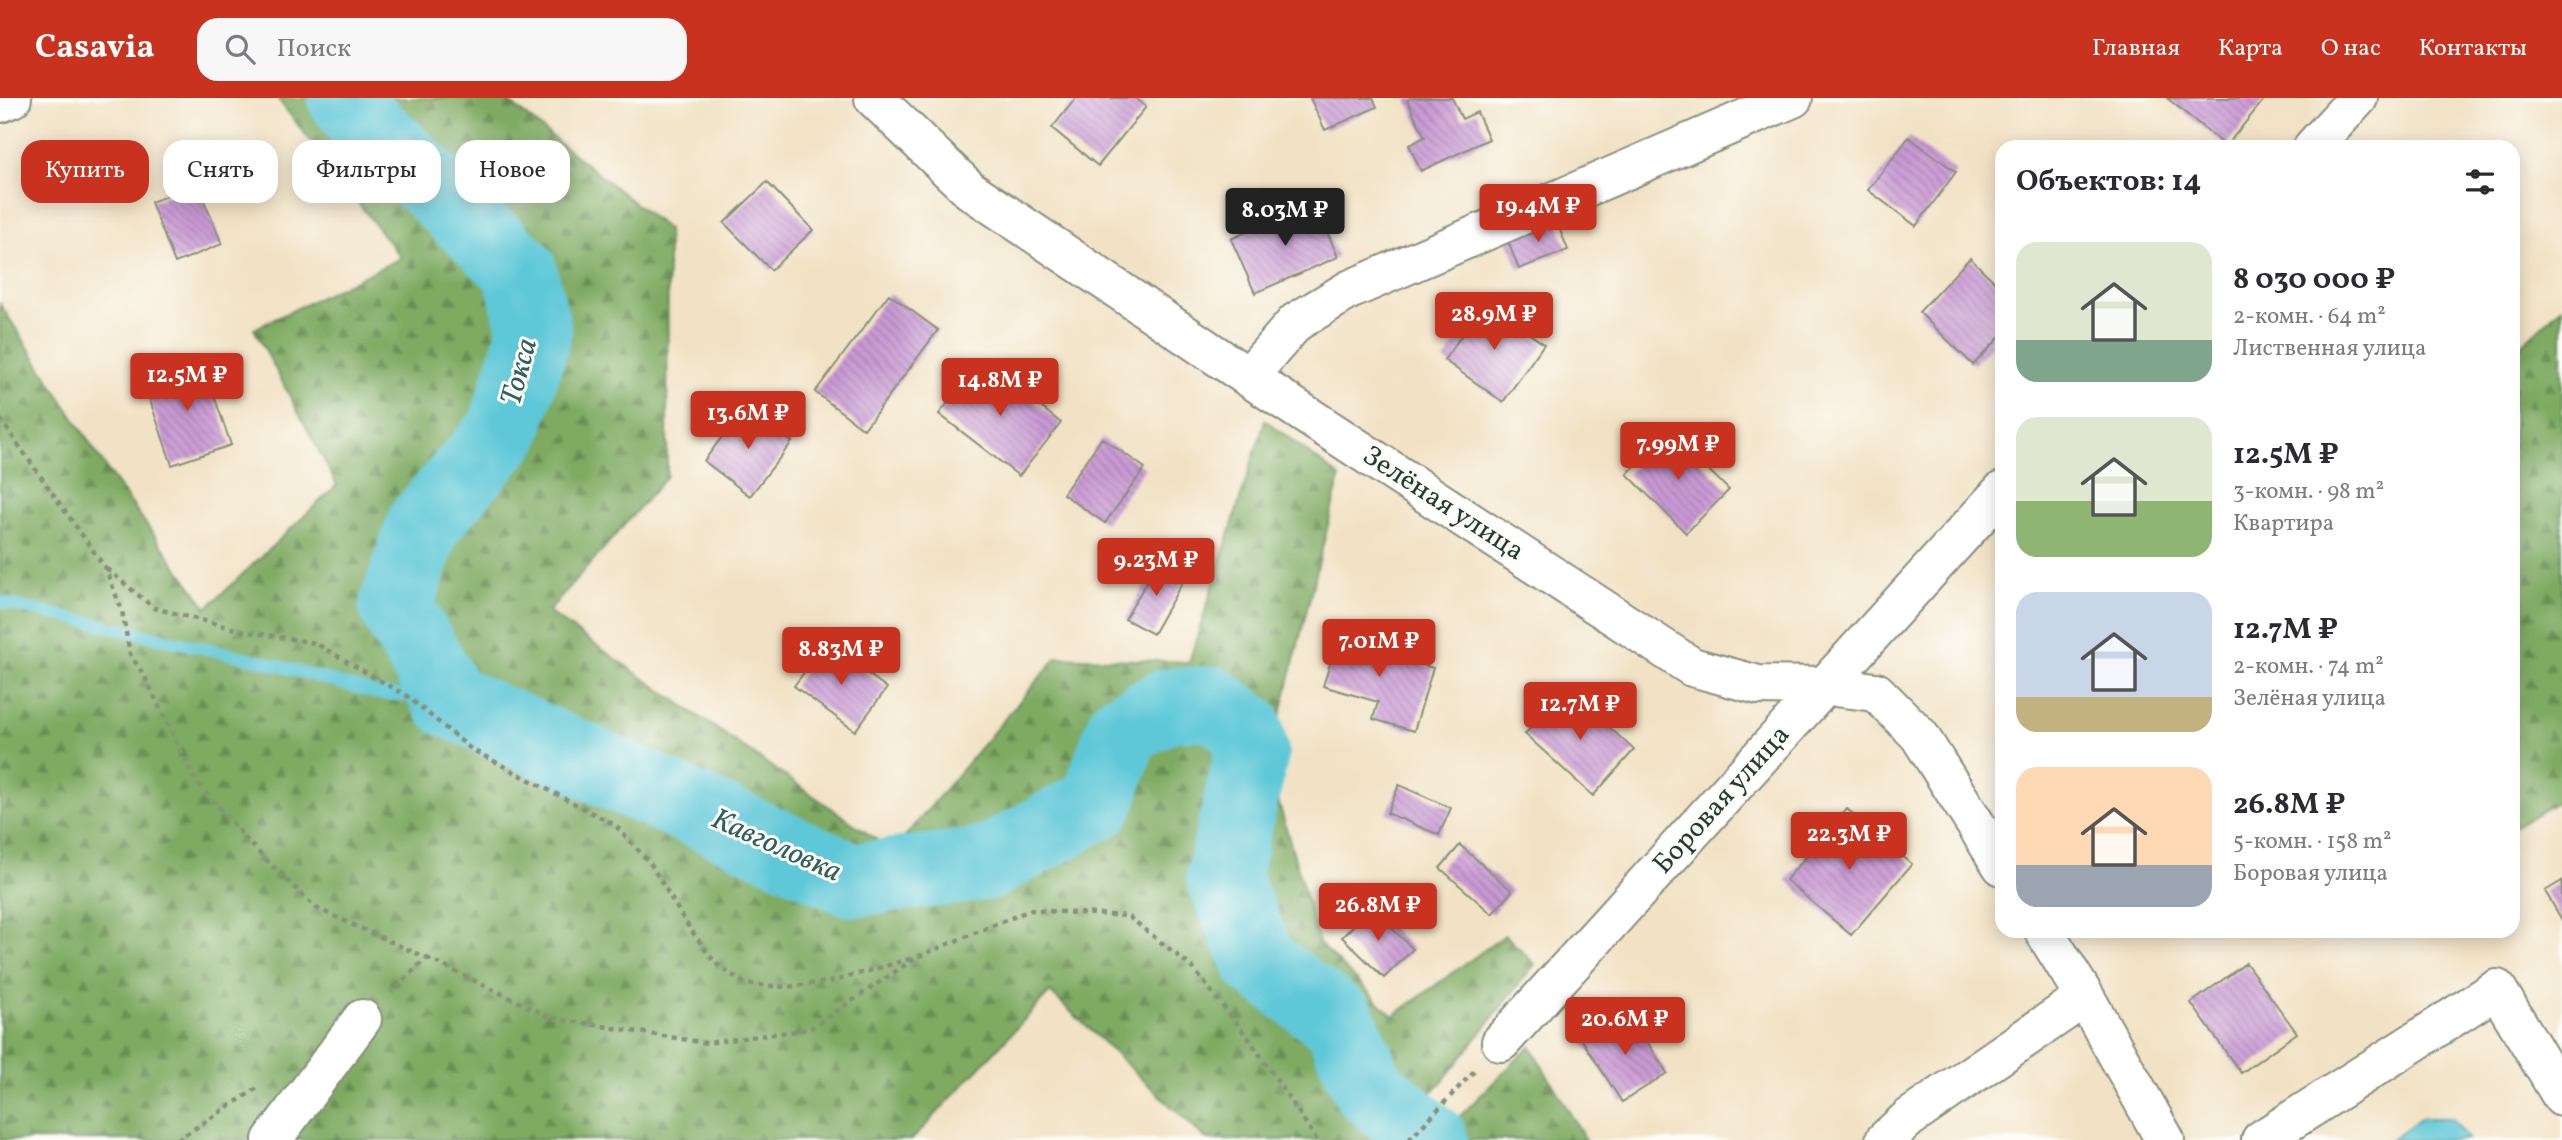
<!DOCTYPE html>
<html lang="ru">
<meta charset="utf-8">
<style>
:root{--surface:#fff;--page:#f7f7f7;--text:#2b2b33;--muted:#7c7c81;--accent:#c8321e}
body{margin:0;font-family:Vollkorn,serif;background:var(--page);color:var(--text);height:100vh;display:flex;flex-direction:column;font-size:26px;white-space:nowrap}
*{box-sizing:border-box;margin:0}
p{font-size:23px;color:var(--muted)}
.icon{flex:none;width:38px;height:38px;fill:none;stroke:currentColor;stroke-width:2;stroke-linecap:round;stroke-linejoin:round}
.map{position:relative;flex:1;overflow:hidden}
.sheet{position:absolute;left:1995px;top:42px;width:525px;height:798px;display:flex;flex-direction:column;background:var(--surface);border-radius:21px;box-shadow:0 4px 18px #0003}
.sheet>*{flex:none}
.top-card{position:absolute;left:21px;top:42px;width:665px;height:63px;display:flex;gap:14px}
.price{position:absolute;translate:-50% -60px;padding:0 16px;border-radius:7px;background:var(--accent);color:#fff;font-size:23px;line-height:46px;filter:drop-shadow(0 2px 4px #0008)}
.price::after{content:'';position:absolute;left:50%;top:42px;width:21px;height:16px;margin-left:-10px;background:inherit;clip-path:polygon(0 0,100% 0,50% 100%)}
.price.active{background:#222;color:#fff}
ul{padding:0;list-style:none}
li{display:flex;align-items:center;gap:21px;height:175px;padding:0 21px}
li span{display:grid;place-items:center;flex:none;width:196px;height:140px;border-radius:21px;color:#555}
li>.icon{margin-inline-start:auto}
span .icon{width:84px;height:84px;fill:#fffc;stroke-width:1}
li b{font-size:30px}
h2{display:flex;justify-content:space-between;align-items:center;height:84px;padding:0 21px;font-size:30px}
.pill{padding:0 24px;border-radius:21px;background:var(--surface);box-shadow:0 4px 18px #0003;font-size:24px;line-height:63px}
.pill.active{background:var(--accent);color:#fff}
header{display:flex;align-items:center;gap:42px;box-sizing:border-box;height:98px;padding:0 35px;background:var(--accent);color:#fff}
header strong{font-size:33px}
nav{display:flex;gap:38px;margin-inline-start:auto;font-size:24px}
.search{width:490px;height:63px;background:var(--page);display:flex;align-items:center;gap:18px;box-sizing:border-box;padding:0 24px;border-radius:21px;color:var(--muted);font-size:26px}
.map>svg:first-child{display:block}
</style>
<header>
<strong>Casavia</strong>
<div class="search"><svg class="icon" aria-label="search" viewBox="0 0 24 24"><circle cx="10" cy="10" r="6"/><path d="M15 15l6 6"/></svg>Поиск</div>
<nav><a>Главная</a><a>Карта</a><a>О нас</a><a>Контакты</a></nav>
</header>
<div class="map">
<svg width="2562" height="1042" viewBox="0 0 2562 1042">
<defs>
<pattern id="forest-firs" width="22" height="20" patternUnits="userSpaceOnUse" patternTransform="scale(1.75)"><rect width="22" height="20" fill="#7eaa62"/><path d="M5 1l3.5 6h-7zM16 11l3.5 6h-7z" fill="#678c52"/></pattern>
<pattern id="building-back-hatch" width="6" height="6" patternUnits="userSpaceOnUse" patternTransform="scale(1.75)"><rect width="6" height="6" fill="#c999d4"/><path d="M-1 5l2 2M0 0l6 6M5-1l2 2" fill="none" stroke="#a37ead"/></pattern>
</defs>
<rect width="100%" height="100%" fill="#fdfcf7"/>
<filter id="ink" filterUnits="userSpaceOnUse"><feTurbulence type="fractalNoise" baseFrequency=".0143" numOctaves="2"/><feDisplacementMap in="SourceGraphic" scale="14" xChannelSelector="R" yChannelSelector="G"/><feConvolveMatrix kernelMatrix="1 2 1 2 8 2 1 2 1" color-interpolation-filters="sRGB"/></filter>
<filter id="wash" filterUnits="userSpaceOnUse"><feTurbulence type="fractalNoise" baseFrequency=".00686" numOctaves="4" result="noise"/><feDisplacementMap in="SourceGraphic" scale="28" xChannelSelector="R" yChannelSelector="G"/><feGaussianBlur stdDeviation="1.57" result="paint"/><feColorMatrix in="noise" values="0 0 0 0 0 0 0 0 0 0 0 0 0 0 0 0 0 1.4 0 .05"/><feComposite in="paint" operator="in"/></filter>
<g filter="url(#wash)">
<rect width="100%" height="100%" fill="#f2e2c5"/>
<path fill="url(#forest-firs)" stroke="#4e744b" stroke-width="2" d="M277,0H504L668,132L667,378L548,514L893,753L1057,559L1189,564L1265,322L1340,379L1268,667L1319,845L1393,918L1505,837L1535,866L1441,985L1385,1042H1207L1050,894L912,1042H0V206L112,379L207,510L337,387L254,231L401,160Z
M2562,209V701L2513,730V254Z
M1530,948L1586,1042H1436Z"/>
<path fill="#5ec8d8" stroke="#3e8286" stroke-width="2" d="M2421,1020H2451L2468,1042H2391Z"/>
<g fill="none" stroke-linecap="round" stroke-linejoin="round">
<path stroke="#5ec8d8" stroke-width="12" d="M0,504L261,563L375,595L449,602"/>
<path stroke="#5ec8d8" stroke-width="74" d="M345,0L362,22L520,172L535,233L504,333L424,425L396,509L449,602L853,782L986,766L1097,705L1123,631L1168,607L1212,605L1246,630L1252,655L1223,779L1260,865L1339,923L1370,991L1431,1042"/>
</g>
<g id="blocks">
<path fill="url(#building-back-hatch)" d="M1076,0H1135L1146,9L1098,68L1052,30Z
M1310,0H1373L1377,9L1325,32Z
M1411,0H1452L1462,21L1477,14L1489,41L1421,73L1409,47L1425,39L1407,2Z
M2167,0H2259L2263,3L2226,48Z
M1909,39L1956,74L1916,128L1868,92Z
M767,84L813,132L771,172L724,125Z
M197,86L222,146L175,165L151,104Z
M1314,104L1338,159L1255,195L1231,141Z
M1556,122L1568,152L1519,171L1507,141Z
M1970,160L2002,191V237L1973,267L1919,214Z
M889,196L938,232L864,331L815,294Z
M1485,205L1544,246L1503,304L1444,262Z
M202,262L231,347L172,367L143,282Z
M982,262L1061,325L1019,378L939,316Z
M745,308L792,344L750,398L704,363Z
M1669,333L1729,392L1686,435L1627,376Z
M1102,340L1145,370L1105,425L1063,396Z
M1159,463L1186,478L1153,536L1125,521Z
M1353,529L1379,536L1374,553L1433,570L1414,633L1373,621L1378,604L1323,588L1337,543L1348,547Z
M826,545L887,590L855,633L794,588Z
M1567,590L1634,652L1593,698L1525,636Z
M1399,687L1451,710L1439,737L1387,715Z
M1847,711L1912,766L1851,837L1786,782Z
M1460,747L1512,793L1492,816L1440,770Z
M2562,783V822L2545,793Z
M1371,810L1413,851L1384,880L1342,839Z
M2246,865L2297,935L2241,975L2191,905Z
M1628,914L1667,975L1622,1004L1582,942Z"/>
</g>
</g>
<g filter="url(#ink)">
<use href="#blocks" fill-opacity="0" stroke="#88907c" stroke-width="2"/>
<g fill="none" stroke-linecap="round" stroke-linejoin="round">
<defs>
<path id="minor" d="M874,0L970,92L1248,279L1692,569L1758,587L1826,588L1876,594L1919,637L2002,768
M2313,49L2358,0
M1248,279L1296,224L1349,192L1793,0
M2044,833L2085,899L2165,1042
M1501,944L2002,393
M272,1042L362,921
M1885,1042L1909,1020L2085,899
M2261,1042L2497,891L2562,999"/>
<path id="major" d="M0,5L12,0"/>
</defs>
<use href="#minor" stroke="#88907c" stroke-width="42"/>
<use href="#major" stroke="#88907c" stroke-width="42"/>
<path stroke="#88907c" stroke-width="4.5" stroke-dasharray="5 5" stroke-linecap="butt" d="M0,321L106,471L122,513L130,556L145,579L196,684L255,751L316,810L427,860L391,894
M107,471L154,510L243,533L315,545L407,598L471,651L615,727L650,765L686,825L715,865L745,886L787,889L834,883L913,860
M427,860L552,920L707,945L810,931L917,859L1030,812L1128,818L1192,869L1250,942L1317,1042
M177,1042L259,989
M1409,1042L1476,971"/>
<use href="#minor" stroke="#fff" stroke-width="38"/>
<use href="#major" stroke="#fff" stroke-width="38"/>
</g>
</g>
<g text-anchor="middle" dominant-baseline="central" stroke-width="6" stroke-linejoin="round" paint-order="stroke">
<g font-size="28" fill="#1f3d34" stroke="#fdfcf7">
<text transform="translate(1443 406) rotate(33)">Зелёная улица</text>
<text transform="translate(1722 702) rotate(-48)">Боровая улица</text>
</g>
<g font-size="30" font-style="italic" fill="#2f605d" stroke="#fdfcf7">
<text transform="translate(520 274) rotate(-75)">Токса</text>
<text transform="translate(776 748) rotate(24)">Кавголовка</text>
</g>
</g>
</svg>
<b class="price" style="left:1538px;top:146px">19.4M ₽</b>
<b class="price active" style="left:1285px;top:150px">8.03M ₽</b>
<b class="price" style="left:1494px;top:254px">28.9M ₽</b>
<b class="price" style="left:187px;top:315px">12.5M ₽</b>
<b class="price" style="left:1000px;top:320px">14.8M ₽</b>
<b class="price" style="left:748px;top:353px">13.6M ₽</b>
<b class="price" style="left:1678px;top:384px">7.99M ₽</b>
<b class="price" style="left:1156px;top:500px">9.23M ₽</b>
<b class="price" style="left:1379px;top:581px">7.01M ₽</b>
<b class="price" style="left:841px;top:589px">8.83M ₽</b>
<b class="price" style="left:1580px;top:644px">12.7M ₽</b>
<b class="price" style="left:1849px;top:774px">22.3M ₽</b>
<b class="price" style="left:1378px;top:845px">26.8M ₽</b>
<b class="price" style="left:1625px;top:959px">20.6M ₽</b>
<div class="top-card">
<a class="pill active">Купить</a>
<a class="pill">Снять</a>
<a class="pill">Фильтры</a>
<a class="pill">Новое</a>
</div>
<section class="sheet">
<h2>Объектов: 14<svg class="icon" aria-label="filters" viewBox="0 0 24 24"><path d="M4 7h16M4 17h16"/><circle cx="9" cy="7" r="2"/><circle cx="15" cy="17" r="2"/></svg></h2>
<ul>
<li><span style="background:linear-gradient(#dfe7d0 70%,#7fa58c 0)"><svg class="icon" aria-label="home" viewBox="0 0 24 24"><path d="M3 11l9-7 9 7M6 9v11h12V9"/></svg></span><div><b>8 030 000 ₽</b><p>2-комн. · 64 m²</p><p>Лиственная улица</p></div></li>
<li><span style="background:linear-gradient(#dfe7d0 60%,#8fb573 0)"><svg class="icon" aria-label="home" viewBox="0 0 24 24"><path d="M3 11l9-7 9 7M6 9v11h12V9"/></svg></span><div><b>12.5M ₽</b><p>3-комн. · 98 m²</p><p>Квартира</p></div></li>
<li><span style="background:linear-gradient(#c9d6e8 75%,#c2b280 0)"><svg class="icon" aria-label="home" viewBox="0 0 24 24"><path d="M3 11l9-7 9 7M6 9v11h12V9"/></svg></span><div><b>12.7M ₽</b><p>2-комн. · 74 m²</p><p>Зелёная улица</p></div></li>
<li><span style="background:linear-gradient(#ffd9b3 70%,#9aa5b1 0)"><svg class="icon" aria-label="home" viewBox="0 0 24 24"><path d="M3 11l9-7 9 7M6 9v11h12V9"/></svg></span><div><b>26.8M ₽</b><p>5-комн. · 158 m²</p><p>Боровая улица</p></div></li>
</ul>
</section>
</div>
